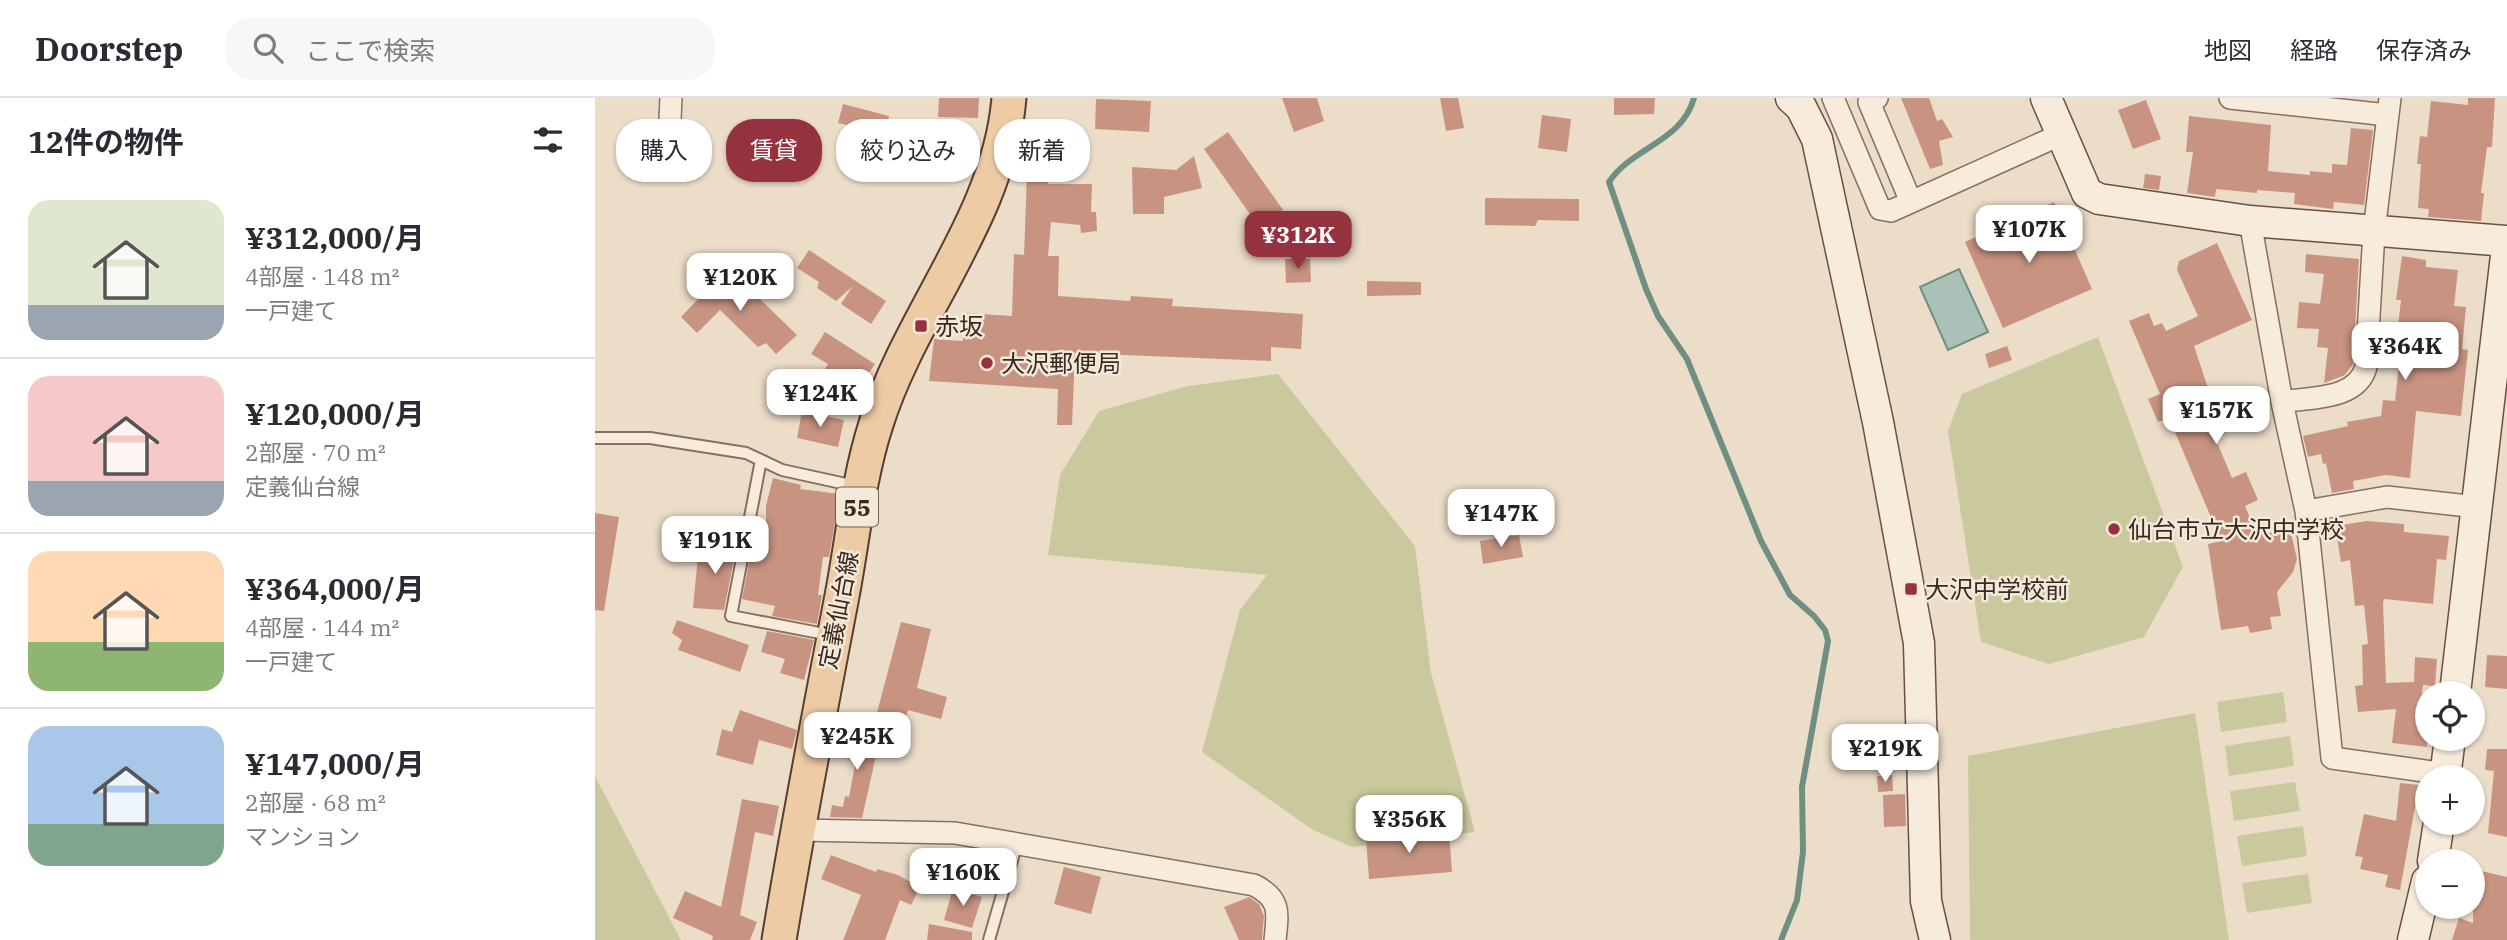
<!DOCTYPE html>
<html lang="ja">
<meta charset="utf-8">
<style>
:root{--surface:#fff;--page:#f7f7f7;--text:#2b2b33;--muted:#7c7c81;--line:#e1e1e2;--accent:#943240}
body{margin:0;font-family:"IBM Plex Serif","Noto Sans JP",serif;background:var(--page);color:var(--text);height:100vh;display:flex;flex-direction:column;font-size:26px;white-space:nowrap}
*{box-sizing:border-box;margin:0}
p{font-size:23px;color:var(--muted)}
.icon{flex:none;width:38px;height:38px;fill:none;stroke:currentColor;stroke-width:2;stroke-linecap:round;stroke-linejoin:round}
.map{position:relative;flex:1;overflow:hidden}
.details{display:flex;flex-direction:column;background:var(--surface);width:595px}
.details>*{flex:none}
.guide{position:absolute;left:21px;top:21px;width:665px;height:63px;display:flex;gap:14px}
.buttons{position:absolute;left:1820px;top:583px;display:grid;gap:14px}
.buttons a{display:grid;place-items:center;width:70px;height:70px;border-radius:50%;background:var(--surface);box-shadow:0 2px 5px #0004;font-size:35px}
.price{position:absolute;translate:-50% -60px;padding:0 16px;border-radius:14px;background:#fff;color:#222;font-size:23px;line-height:46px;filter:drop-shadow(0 2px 4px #0008)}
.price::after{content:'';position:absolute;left:50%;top:42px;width:21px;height:16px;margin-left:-10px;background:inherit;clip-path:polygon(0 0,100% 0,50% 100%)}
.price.selected{background:var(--accent);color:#fff}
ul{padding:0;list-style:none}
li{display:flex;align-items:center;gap:21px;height:175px;padding:0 28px}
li+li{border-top:2px solid var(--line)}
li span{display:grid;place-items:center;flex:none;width:196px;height:140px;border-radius:21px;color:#555}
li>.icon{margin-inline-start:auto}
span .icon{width:84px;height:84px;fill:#fffc;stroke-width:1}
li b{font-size:30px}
h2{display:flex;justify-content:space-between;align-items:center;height:84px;padding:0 28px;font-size:30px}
.pill{padding:0 24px;border-radius:28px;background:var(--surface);box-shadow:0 2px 5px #0004;font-size:24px;line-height:63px}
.pill.selected{background:var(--accent);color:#fff}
header{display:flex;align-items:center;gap:42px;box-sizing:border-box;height:98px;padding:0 35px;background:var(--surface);border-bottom:2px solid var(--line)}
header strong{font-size:33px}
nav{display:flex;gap:38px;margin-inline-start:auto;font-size:24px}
.search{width:490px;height:63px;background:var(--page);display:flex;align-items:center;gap:18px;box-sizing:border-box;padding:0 24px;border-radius:28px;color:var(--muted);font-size:26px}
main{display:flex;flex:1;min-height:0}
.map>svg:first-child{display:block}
</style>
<header>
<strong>Doorstep</strong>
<div class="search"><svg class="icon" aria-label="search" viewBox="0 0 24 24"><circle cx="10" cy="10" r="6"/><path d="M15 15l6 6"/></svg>ここで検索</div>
<nav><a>地図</a><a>経路</a><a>保存済み</a></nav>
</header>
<main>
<section class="details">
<h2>12件の物件<svg class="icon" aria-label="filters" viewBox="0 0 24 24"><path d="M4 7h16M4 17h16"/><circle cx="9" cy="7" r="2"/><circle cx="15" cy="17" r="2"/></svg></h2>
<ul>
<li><span style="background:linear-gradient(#dfe7d0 75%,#9aa5b1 0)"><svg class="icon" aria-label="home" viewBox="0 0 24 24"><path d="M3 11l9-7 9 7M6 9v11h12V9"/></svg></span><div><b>¥312,000/月</b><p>4部屋 · 148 m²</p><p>一戸建て</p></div></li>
<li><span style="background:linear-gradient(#f6c9c9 75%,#9aa5b1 0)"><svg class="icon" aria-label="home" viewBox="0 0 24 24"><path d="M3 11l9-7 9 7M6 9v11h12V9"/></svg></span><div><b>¥120,000/月</b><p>2部屋 · 70 m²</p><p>定義仙台線</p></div></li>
<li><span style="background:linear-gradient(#ffd9b3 65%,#8fb573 0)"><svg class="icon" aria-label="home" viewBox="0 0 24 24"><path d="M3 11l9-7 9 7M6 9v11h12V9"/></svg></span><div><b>¥364,000/月</b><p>4部屋 · 144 m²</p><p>一戸建て</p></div></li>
<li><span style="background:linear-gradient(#a9c7e8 70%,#7fa58c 0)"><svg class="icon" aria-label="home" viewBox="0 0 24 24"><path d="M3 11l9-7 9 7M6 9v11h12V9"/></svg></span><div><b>¥147,000/月</b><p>2部屋 · 68 m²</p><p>マンション</p></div></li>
</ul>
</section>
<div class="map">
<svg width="1912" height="842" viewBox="0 0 1912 842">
<rect width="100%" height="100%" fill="#ecddc9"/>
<path fill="#cac99d" d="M1503,239L1588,469L1549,539L1454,566L1386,544L1353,333L1367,296Z
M683,276L820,448L836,575L880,734L757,749L718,732L607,654L645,512L672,477L453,457L465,377L504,313L593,288Z
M1688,594L1692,624L1626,634L1622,604Z
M1600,615L1634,842H1375L1373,658Z
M1695,638L1699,668L1634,678L1630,648Z
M0,678L86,842H0Z
M1700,684L1705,713L1639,723L1635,693Z
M1708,728L1712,758L1647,768L1642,738Z
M1713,776L1717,805L1652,815L1647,785Z"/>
<path fill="#a9c1b7" stroke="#708f83" stroke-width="2" d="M1364,171L1393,234L1353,252L1325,189Z"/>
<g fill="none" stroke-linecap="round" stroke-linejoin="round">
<path stroke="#708f83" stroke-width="6" d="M1099,0C1087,44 1037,49 1014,84L1051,191L1063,218L1092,261L1166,443L1195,497L1219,518L1230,532L1233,543L1207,689L1208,754L1202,802L1186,842"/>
</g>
<path fill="#c89481" d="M344,0H384L383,20L343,19Z
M687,0H722L729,23L699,34Z
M845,0H863L869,30L851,33Z
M1019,0H1060L1059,16L1019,17Z
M1306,0H1334L1342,23L1347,21L1358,39L1344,43L1348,67L1335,71Z
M1873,0H1900L1897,49H1892L1886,95H1889L1886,123L1833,119L1834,111L1823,110L1826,66H1822L1825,38L1832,39L1836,3L1873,7Z
M501,1L556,3L554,34L500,31Z
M1551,2L1566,41L1538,51L1523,12Z
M248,6L294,18L290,36L243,25Z
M947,17L976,21L972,54L943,50Z
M1594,18L1676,27L1673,73L1715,77V73L1737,75V66L1752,67L1756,30L1778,32L1769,107L1739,104L1738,111L1699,106L1700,95L1662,92V95L1621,91L1620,99L1592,95L1598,54H1591Z
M309,24L352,36L375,63L356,79Z
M633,34L688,112L664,129L609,51Z
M599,58L607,90L569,99V116H538L537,69L581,72Z
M432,75H453V86H497L496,114H501L502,133L486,135L485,127L456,124L453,158H464L463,198L535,203L536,198L578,201L577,208L708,216L706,251L676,249V263L480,255L477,327H462L463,291L334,283L339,241L368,243L370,215L417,218L419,156L429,157Z
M1550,76L1566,78L1564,92L1548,90Z
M890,100L984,101V123L943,122L940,128L890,127Z
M1459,104L1497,191L1408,230L1370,144Z
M1622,145L1657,222L1599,248L1616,299L1605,304L1637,380L1651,374L1663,402L1650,408L1662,437L1695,431L1702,461L1698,474L1682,494L1686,518L1675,519L1677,531L1655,535L1653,528L1626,532L1613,446L1626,443L1574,320L1563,324L1553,301L1565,296L1534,223L1554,215L1559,228L1567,225L1571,233L1603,218L1582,172L1584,163Z
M214,152L291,203L276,226L246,206L257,189L241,203L222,190L224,184L202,170Z
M1711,156L1764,161L1758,266L1750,277L1729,285L1733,250L1722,249L1724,231L1702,230L1704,204L1725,206L1729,176L1710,174Z
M1807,158L1831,162V169L1863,172L1859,208L1871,209L1867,251L1873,252L1866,318L1821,313L1815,380L1791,377L1758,383L1759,391L1737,395L1731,365L1728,366L1726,356L1713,359L1708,338L1753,328L1752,324L1786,318L1788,302L1800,303L1807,238L1802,237L1806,202H1801Z
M690,161H715L716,184L691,185Z
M133,170L202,237L181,256L171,245L163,249L125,212L102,235L86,219Z
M772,183L826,184V197L772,198Z
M230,234L280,266L267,285L256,278L250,288L228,274L233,266L216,256Z
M1412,248L1417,262L1394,270L1390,256Z
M207,313L249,322L243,349L202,340Z
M178,380L206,387L205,391L245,396L234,459H228L223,497H227L222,526L177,518L180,508L147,501L159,438L171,441V408Z
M0,415L24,419L9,513L0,512Z
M1772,423L1809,426V434L1854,438L1851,462L1842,461L1838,506L1789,501L1788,505L1791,585L1819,584L1820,559L1842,561L1840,588L1828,587L1823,628L1832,629V649L1797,645L1801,611L1763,614L1760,588L1768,587L1767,547L1773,546L1769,507L1760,508L1755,462L1746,464L1740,428Z
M133,433L144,435L129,512L98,510L103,457L114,459L118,451L130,453Z
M924,437L928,459L888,466L885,443Z
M82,522L154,547L145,574L83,552L87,542L77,535Z
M306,524L336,531L322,590L352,599L346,621L313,612L308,630L280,622Z
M172,533L219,542L209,582L185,575L190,561L166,554Z
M1892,557L1912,558V591L1890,589Z
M145,612L202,632L197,651L164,642L158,667L121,657L127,631L137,634Z
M244,633L285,640L267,720L235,719L237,707L248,709L250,698L254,699L261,662L240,658Z
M1892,651H1912V739L1893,735L1899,673L1890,672Z
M1297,677L1298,693L1283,694L1282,678Z
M1805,685L1824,687L1805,792L1790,789L1793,777L1765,771L1768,759L1760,758L1769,716L1801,723Z
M1310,696L1311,728L1289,729L1288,697Z
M147,701L184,708L178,738L160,734L145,817L162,824L155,842H117L118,838L78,820L90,793L126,809Z
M854,733L857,774L774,781L771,740Z
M236,757L281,774L282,771L303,777L325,789L316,807L305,802L290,842H248L266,797L226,781Z
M469,769L506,779L496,816L459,806Z
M1878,771L1912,779V842H1857L1864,820L1878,825Z
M358,790L387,799L377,830L349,822Z
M654,799L664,806L669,818L667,842H644L629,809Z
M334,826L377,834V842H332Z"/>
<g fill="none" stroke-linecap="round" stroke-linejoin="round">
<defs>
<path id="lane" d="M0,340H55L151,355L187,372L260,388
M166,362L136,518L235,537
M394,842L422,745"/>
<path id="street" d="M1238,0L1285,111L1296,113L1316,104
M1282,0L1274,4L1316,104L1467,36
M1635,0L1793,17
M74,43L76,0
M1655,123L1687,304L1711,413L1737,660L1851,676
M1687,304C1717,299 1762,302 1771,269L1779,134L1795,0
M1711,413L1792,399L1882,409
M204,732L360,735L659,787C686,801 683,814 680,842"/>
<path id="secondary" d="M1196,0L1206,9L1222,41L1283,324L1324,545L1331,803L1340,842
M1451,0L1492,95L1504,101L1655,123L1912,143
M1860,595L1912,149
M1850,679L1855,640
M1838,763L1844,724
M1818,842L1832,783"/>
<path id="primary" d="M184,842C203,727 225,612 247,498C258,440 263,382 281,326C316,214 404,120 414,0"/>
</defs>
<use href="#lane" stroke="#886f5e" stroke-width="14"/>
<use href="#street" stroke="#886f5e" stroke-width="24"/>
<use href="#secondary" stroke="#6a5041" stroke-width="33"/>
<use href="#primary" stroke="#563e32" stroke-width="37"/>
<use href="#lane" stroke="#f7ebdc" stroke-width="10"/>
<use href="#street" stroke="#f7ebdc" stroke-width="21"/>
<use href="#secondary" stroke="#f7ebdc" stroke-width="30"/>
<use href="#primary" stroke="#edcba4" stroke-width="33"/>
</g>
<g fill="#943240" stroke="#f4e8d8" stroke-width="2.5">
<rect x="319" y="221" width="14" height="14" rx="3.5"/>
<circle cx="392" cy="265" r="7"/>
<circle cx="1519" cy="431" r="7"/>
<rect x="1309" y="484" width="14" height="14" rx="3.5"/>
</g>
<g text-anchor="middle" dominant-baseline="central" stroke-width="5" stroke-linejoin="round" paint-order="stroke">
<rect fill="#f4e8d8" stroke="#716258" stroke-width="2" x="241" y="389.5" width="42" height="39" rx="5"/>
<g font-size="23" font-weight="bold" fill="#392921">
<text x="262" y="409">55</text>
</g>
<g font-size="24" fill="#392921" stroke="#f4e8d8" text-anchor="start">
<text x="340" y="228">赤坂</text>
<text x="406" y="265">大沢郵便局</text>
<text x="1533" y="431">仙台市立大沢中学校</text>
<text x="1330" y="491">大沢中学校前</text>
</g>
<g font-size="24" fill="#392921" stroke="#f4e8d8">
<text transform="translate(243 512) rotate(-79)">定義仙台線</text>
</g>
</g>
</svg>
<div class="buttons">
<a><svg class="icon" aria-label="locate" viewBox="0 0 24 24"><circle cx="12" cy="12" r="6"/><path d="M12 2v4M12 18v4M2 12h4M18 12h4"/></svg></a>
<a>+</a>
<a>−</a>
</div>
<b class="price" style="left:1434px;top:167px">¥107K</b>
<b class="price selected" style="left:703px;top:173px">¥312K</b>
<b class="price" style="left:145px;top:215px">¥120K</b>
<b class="price" style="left:1810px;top:284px">¥364K</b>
<b class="price" style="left:225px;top:331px">¥124K</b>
<b class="price" style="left:1621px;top:348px">¥157K</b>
<b class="price" style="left:906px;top:451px">¥147K</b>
<b class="price" style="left:120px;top:478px">¥191K</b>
<b class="price" style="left:262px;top:674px">¥245K</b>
<b class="price" style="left:1290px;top:686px">¥219K</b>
<b class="price" style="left:814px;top:757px">¥356K</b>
<b class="price" style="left:368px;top:810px">¥160K</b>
<div class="guide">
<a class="pill">購入</a>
<a class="pill selected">賃貸</a>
<a class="pill">絞り込み</a>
<a class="pill">新着</a>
</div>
</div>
</main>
